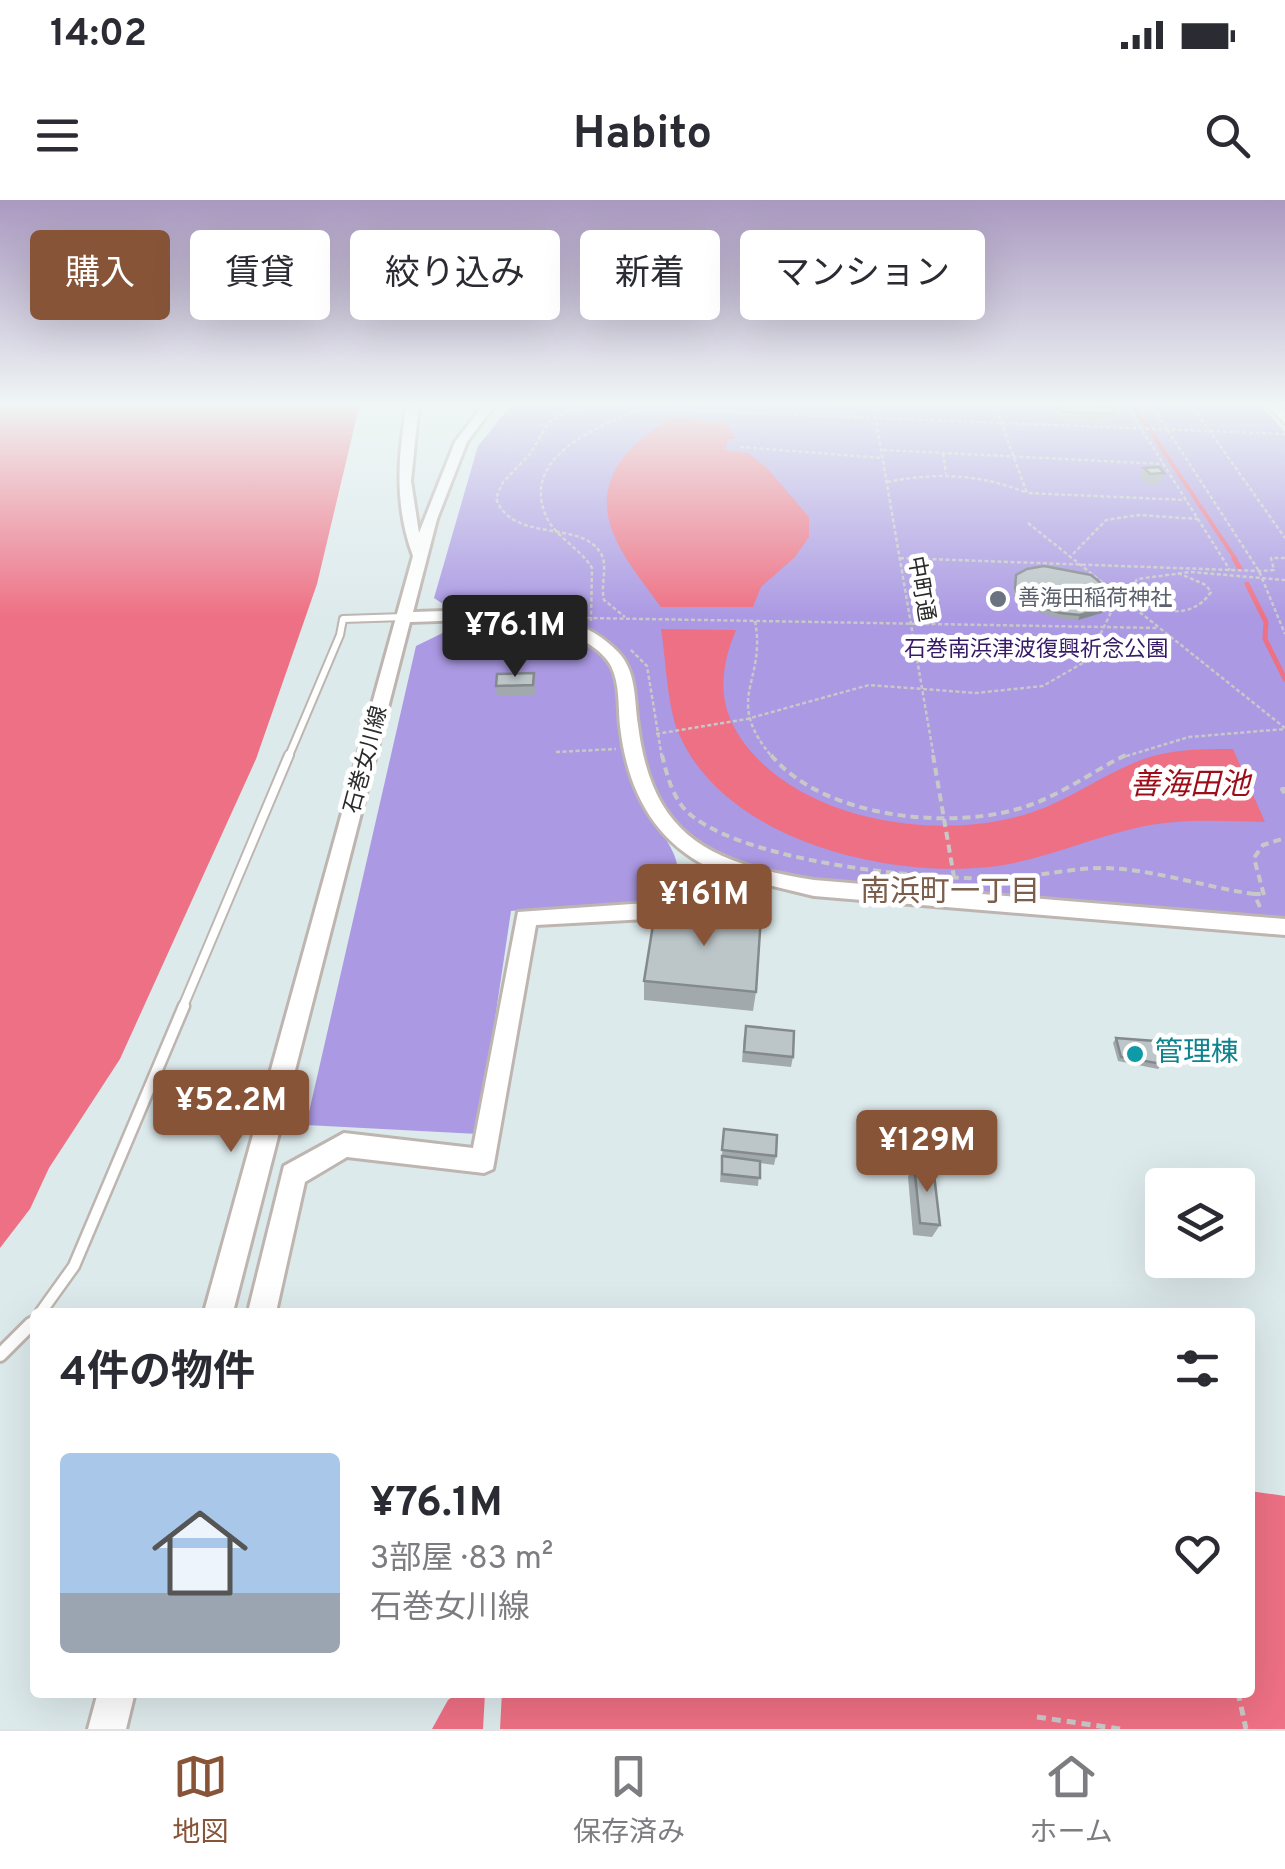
<!DOCTYPE html>
<html lang="ja">
<meta charset="utf-8">
<style>
:root{--surface:#fff;--page:#f2f2f3;--text:#2b2b33;--muted:#7c7c81;--line:#e1e1e2;--accent:#875438}
body{margin:0;font-family:Overpass,"Noto Sans JP",sans-serif;background:var(--page);color:var(--text);height:100vh;display:flex;flex-direction:column;font-size:38px;white-space:nowrap}
*{box-sizing:border-box;margin:0}
p{font-size:32px;color:var(--muted)}
.icon{flex:none;width:55px;height:55px;fill:none;stroke:currentColor;stroke-width:2;stroke-linecap:round;stroke-linejoin:round}
.map{position:relative;flex:1;overflow:hidden}
.details{position:absolute;left:30px;top:1108px;width:1225px;height:390px;display:flex;flex-direction:column;background:var(--surface);border-radius:10px;box-shadow:0 10px 40px #0002}
.details>*{flex:none}
.top-card{position:absolute;left:30px;top:30px;width:1225px;height:90px;display:flex;gap:20px}
.buttons{position:absolute;left:1145px;top:968px;display:grid;gap:20px}
.buttons a{display:grid;place-items:center;width:110px;height:110px;border-radius:10px;background:var(--surface);box-shadow:0 10px 40px #0002;font-size:50px}
.price{position:absolute;translate:-50% -85px;padding:0 22px;border-radius:10px;background:var(--accent);color:#fff;font-size:32px;line-height:65px;filter:drop-shadow(0 2px 5px #0008)}
.price::after{content:'';position:absolute;left:50%;top:60px;width:30px;height:22px;margin-left:-15px;background:inherit;clip-path:polygon(0 0,100% 0,50% 100%)}
.price.on{background:#222;color:#fff}
ul{padding:0;list-style:none}
li{display:flex;align-items:center;gap:30px;height:250px;padding:0 30px}
li span{display:grid;place-items:center;flex:none;width:280px;height:200px;border-radius:10px;color:#555}
li>.icon{margin-inline-start:auto}
span .icon{width:120px;height:120px;fill:#fffc;stroke-width:1}
li b{font-size:42px}
h2{display:flex;justify-content:space-between;align-items:center;height:120px;padding:0 30px;font-size:42px}
.chip{padding:0 35px;border-radius:10px;background:var(--surface);box-shadow:0 10px 40px #0002;font-size:35px;line-height:90px}
.chip.on{background:var(--accent);color:#fff}
.status{display:flex;justify-content:space-between;align-items:center;height:70px;padding:0 50px;background:var(--surface);direction:ltr}
.status svg{height:28px;fill:currentColor}
header{display:flex;justify-content:space-between;align-items:center;height:130px;padding:0 30px;background:var(--surface);font-size:45px;font-weight:700}
.tabs{display:flex;justify-content:space-around;align-items:center;height:140px;border-top:2px solid var(--line);background:var(--surface);font-size:28px;color:var(--muted)}
.tabs a{display:grid;justify-items:center;gap:5px}
.tabs .on{color:var(--accent)}
.map>svg:first-child{display:block}
</style>
<div class="status"><b>14:02</b><svg viewBox="0 0 49 12"><path d="M0 12V9h3v3zM5 12V6h3v6zM10 12V3h3v9zM15 12V0h3v12zM26 1h20v11H26zM47 4h2v5h-2z"/></svg></div>
<header><svg class="icon" aria-label="menu" viewBox="0 0 24 24"><path d="M4 6h16M4 12h16M4 18h16"/></svg>Habito<svg class="icon" aria-label="search" viewBox="0 0 24 24"><circle cx="10" cy="10" r="6"/><path d="M15 15l6 6"/></svg></header>
<div class="map">
<svg width="1285" height="1529" viewBox="0 0 1285 1529">
<rect width="100%" height="100%" fill="#ddeaec"/>
<path fill="#ab99e3" d="M513,203H1259L1285,232V717L816,681L771,673L707,651L679,630L645,585L625,462L609,445L566,423L459,415L434,398L478,246Z
M529,424C552,430 584,433 601,450C629,479 620,552 635,591C644,616 693,659 673,684C670,688 661,697 656,699C643,706 535,709 511,711L478,934L306,925L416,446L459,425Z"/>
<path fill="#ee7084" d="M0,203H360L317,384L256,559L120,859L49,968L30,1009L0,1048Z
M670,217L726,222L736,239H728L725,250L748,253L767,268L809,317V337L795,357L761,387L753,407H661C627,360 579,309 627,253C639,239 656,228 670,217Z
M661,429L736,430C716,478 718,516 755,556C819,625 947,641 1033,612C1069,600 1101,576 1136,562C1167,549 1200,549 1233,549L1265,622C1223,621 1177,618 1136,628C1087,639 1038,662 989,667C885,678 725,640 679,534C667,507 666,459 661,429Z
M1250,1291L1285,1296V1529H500L502,1492H1250Z
M458,1493H485L483,1529H432L448,1500Z"/>
<g fill="none" stroke-linecap="round" stroke-linejoin="round">
<path stroke="#ee7084" stroke-width="4" d="M1131,203L1148,227
M1151,232L1236,360"/>
<path stroke="#ee7084" stroke-width="5" d="M1234,358L1240,369
M1247,384L1266,422L1265,439L1285,479"/>
<defs>
<path id="lane-far3" d="M288,558L340,435L343,419L404,417"/>
<path id="lane-far2" d="M182,809L289,555"/>
<path id="lane-far1" d="M41,1112L74,1066L184,806
M28,1127L35,1120"/>
<path id="lane" d="M0,1155L31,1124"/>
<path id="secondary" d="M407,203H419L411,281L419,333L455,242L485,203H496L467,242L437,319L413,412C477,411 569,400 618,452C637,472 634,500 638,525C652,638 711,663 814,680L1285,719V735L814,696L727,675L676,710L647,719L536,725L493,969L484,973L347,957L305,982L276,1112H248L284,966L344,933L473,948L518,712L646,703L660,698L708,667C651,638 627,587 620,526C618,506 620,484 611,466C602,449 579,437 562,431C515,415 460,421 410,422L233,1112H204L413,356C394,305 398,256 407,203Z
M1265,203H1277L1285,212V223Z
M98,1492H135L126,1529H88Z"/>
</defs>
<use href="#lane-far3" stroke="#beb5b0" stroke-width="10"/>
<use href="#lane-far2" stroke="#beb5b0" stroke-width="12"/>
<use href="#lane-far1" stroke="#beb5b0" stroke-width="15"/>
<use href="#lane" stroke="#beb5b0" stroke-width="18"/>
<use href="#secondary" stroke="#beb5b0" stroke-width="6"/>
<path stroke="#c8c8c8" stroke-width="2.5" stroke-dasharray="4 2.5" stroke-linecap="butt" d="M600,203L570,210L549,222L530,254L503,282L496,298C511,343 580,320 600,352C609,365 600,384 604,400L625,417
M873,203L934,558
M994,203L1027,293L1186,300
M1125,203L1230,370
M1150,203L1259,371L1285,434
M1190,203L1285,338
M645,209L1285,234
M740,247L883,258
M883,250L1163,264
M943,253L946,274
M887,282C936,272 981,274 1027,293
M1028,323L1285,528
M1073,354L1106,320L1139,315L1198,319
M900,358L1259,371L1274,370L1271,358H1285
M1178,373L1206,385L1211,392C1191,422 1152,414 1133,387L1137,379L1191,372L1285,380
M587,418L1159,428
M591,421L592,368C580,348 555,337 546,316C518,251 611,222 656,203
M755,421C767,483 722,498 773,558
M631,450L647,466L662,558
M656,534L747,519L869,485L976,493L1043,486L1088,460L1114,406L1111,387
M556,552L616,549
M1120,558L1189,537L1285,529"/>
<path stroke="#c8c8c8" stroke-width="4" stroke-dasharray="8 5" stroke-linecap="butt" d="M662,555C667,576 674,603 692,616C752,663 928,681 1004,678C1037,677 1070,668 1103,668C1154,669 1204,687 1254,694
M771,555C824,619 956,632 1030,605C1064,593 1093,571 1126,555
M933,555L954,677
M1285,589H1282L1285,595
M1264,695L1254,658L1263,645L1285,638
M1260,707L1254,694H1265"/>
<path stroke="#c8c8c8" stroke-width="5" stroke-dasharray="9 6" stroke-linecap="butt" d="M1238,1492L1246,1529
M1037,1517L1120,1529"/>
<use href="#lane-far3" stroke="#fff" stroke-width="6"/>
<use href="#lane-far2" stroke="#fff" stroke-width="8"/>
<use href="#lane-far1" stroke="#fff" stroke-width="10"/>
<use href="#lane" stroke="#fff" stroke-width="12"/>
<use href="#secondary" fill="#fff" fill-rule="evenodd"/>
</g>
<path fill="#a2a9ac" d="M1059,204L1116,214L1113,223L1059,221L1056,213Z
M1144,268L1164,273L1160,283H1146L1140,277Z
M1016,375L1108,404L1102,413L1078,420L1058,418L1029,409L1013,394Z
M534,473L535,495L497,496L496,486Z
M644,781L756,792L753,811L644,800Z
M744,835L793,857L791,867L742,862Z
M1116,838L1162,864L1158,869L1118,861L1113,843Z
M724,929L776,956L774,965L760,963L758,986L720,982Z
M914,964L940,1025L932,1037L913,1035L908,977Z"/>
<path fill="#848a8c" d="M1110,399L1102,413L1078,420L1080,415Z"/>
<path fill="#bcc5c8" stroke="#848a8c" stroke-width="2.5" d="M1059,204L1111,206L1116,214L1062,212Z
M1159,267L1164,273L1150,274L1144,268Z
M1044,366L1091,375L1108,389L1110,399L1104,408L1080,415L1060,413L1031,404L1015,389L1016,375L1027,369Z
M534,473L533,485L496,486L497,474Z
M656,706L761,716L756,792L644,781Z
M746,826L794,831L793,857L744,852Z
M1116,838L1155,841L1162,864L1121,857Z
M724,929L777,935L776,956L722,950Z
M722,956L760,961V978L722,974Z
M914,964L933,966L940,1025L920,1023Z"/>
<linearGradient id="sky" x2="0" y2="1"><stop stop-color="#aa99c0"/><stop offset="0.49" stop-color="#f0f6f6"/><stop offset="1" stop-color="#f0f6f6" stop-opacity="0"/></linearGradient>
<rect width="1285" height="417" fill="url(#sky)"/>
<circle fill="#6b7280" stroke="#fff" stroke-width="4" cx="998" cy="399" r="10"/>
<circle fill="#0f9aa8" stroke="#fff" stroke-width="4" cx="1135" cy="854" r="10"/>
<g text-anchor="middle" dominant-baseline="central" stroke-width="9" stroke-linejoin="round" paint-order="stroke">
<g font-size="22" fill="#2a2a2a" stroke="#fff">
<text transform="translate(920 389) rotate(80)">中町通</text>
<text transform="translate(367 560) rotate(-75)">石巻女川線</text>
</g>
<g font-size="22" fill="#5b616d" stroke="#fff" text-anchor="start">
<text x="1018" y="399">善海田稲荷神社</text>
</g>
<g font-size="22" fill="#371b67" stroke="#fff">
<text x="1036" y="450">石巻南浜津波復興祈念公園</text>
</g>
<g font-size="28" fill="#0d838f" stroke="#fff" text-anchor="start">
<text x="1155" y="854">管理棟</text>
</g>
<g font-size="30" font-style="italic" fill="#9b0e19" stroke="#fff">
<text x="1190" y="586">善海田池</text>
</g>
<g font-size="30" fill="#7b5e4b" stroke="#fff">
<text x="950" y="693">南浜町一丁目</text>
</g>
</g>
</svg>
<div class="buttons">
<a><svg class="icon" aria-label="layers" viewBox="0 0 24 24"><path d="M12 4l9 5-9 5-9-5zM3 14l9 5 9-5"/></svg></a>
</div>
<b class="price on" style="left:515px;top:480px">¥76.1M</b>
<b class="price" style="left:704px;top:749px">¥161M</b>
<b class="price" style="left:231px;top:955px">¥52.2M</b>
<b class="price" style="left:927px;top:995px">¥129M</b>
<div class="top-card">
<a class="chip on">購入</a>
<a class="chip">賃貸</a>
<a class="chip">絞り込み</a>
<a class="chip">新着</a>
<a class="chip">マンション</a>
</div>
<section class="details">
<h2>4件の物件<svg class="icon" aria-label="filters" viewBox="0 0 24 24"><path d="M4 7h16M4 17h16"/><circle cx="9" cy="7" r="2"/><circle cx="15" cy="17" r="2"/></svg></h2>
<ul>
<li><span style="background:linear-gradient(#a9c7e8 70%,#9aa5b1 0)"><svg class="icon" aria-label="home" viewBox="0 0 24 24"><path d="M3 11l9-7 9 7M6 9v11h12V9"/></svg></span><div><b>¥76.1M</b><p>3部屋 · 83 m²</p><p>石巻女川線</p></div><svg class="icon" aria-label="heart" viewBox="0 0 24 24"><path d="M12 20l-8-8c-3-5 5-10 8-4 3-6 11-1 8 4z"/></svg></li>
</ul>
</section>
</div>
<nav class="tabs">
<a class="on"><svg class="icon" aria-label="map" viewBox="0 0 24 24"><path d="M3 6l6-2 6 2 6-2v14l-6 2-6-2-6 2zM9 4v14M15 6v14"/></svg>地図</a>
<a><svg class="icon" aria-label="saved" viewBox="0 0 24 24"><path d="M7 4h10v16l-5-4-5 4z"/></svg>保存済み</a>
<a><svg class="icon" aria-label="home" viewBox="0 0 24 24"><path d="M3 11l9-7 9 7M6 9v11h12V9"/></svg>ホーム</a>
</nav>
